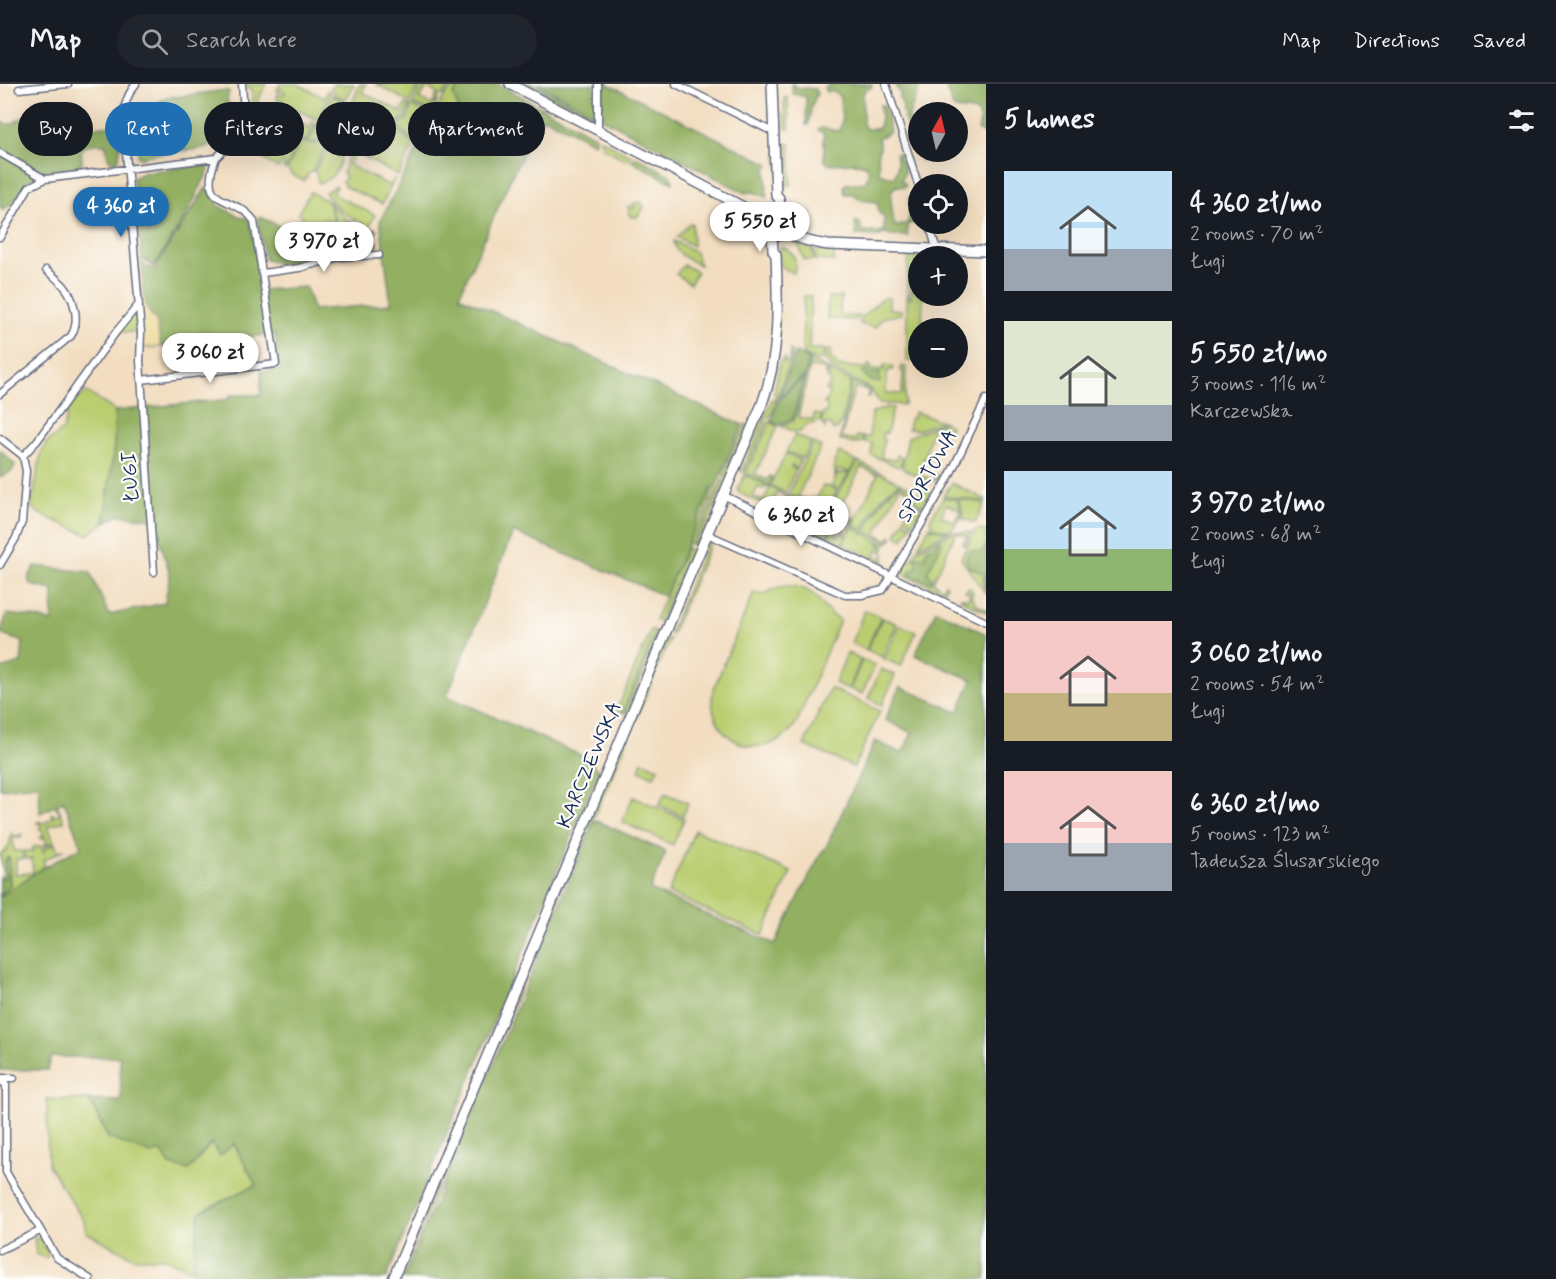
<!DOCTYPE html>
<meta charset="utf-8">
<style>
:root{--surface:#171b24;--page:#20242c;--text:#f1f3f6;--muted:#9ea1a6;--line:#363941;--accent:#1f6fb2}
body{margin:0;font-family:Mynerve,sans-serif;background:var(--page);color:var(--text);height:100vh;display:flex;flex-direction:column;font-size:22px;white-space:nowrap}
*{box-sizing:border-box;margin:0}
p{font-size:20px;color:var(--muted)}
.icon{flex:none;width:33px;height:33px;fill:none;stroke:currentColor;stroke-width:2;stroke-linecap:round;stroke-linejoin:round}
.map{position:relative;flex:1;overflow:hidden}
.drawer{display:flex;flex-direction:column;background:var(--surface);width:570px}
.drawer>*{flex:none}
.guide{position:absolute;left:18px;top:18px;width:570px;height:54px;display:flex;gap:12px}
.needle{width:39px;rotate:8deg}
.fabs{position:absolute;left:908px;top:18px;display:grid;gap:12px}
.fabs a{display:grid;place-items:center;width:60px;height:60px;border-radius:50%;background:var(--surface);box-shadow:0 6px 24px #0002;font-size:30px}
.price{position:absolute;translate:-50% -51px;padding:0 14px;border-radius:21px;background:#fff;color:#222;font-size:20px;line-height:39px;filter:drop-shadow(0 2px 3px #0008)}
.price::after{content:'';position:absolute;left:50%;top:36px;width:18px;height:14px;margin-left:-9px;background:inherit;clip-path:polygon(0 0,100% 0,50% 100%)}
.price.current{background:var(--accent);color:#fff}
ul{padding:0;list-style:none}
li{display:flex;align-items:center;gap:18px;height:150px;padding:0 18px}
li span{display:grid;place-items:center;flex:none;width:168px;height:120px;border-radius:0px;color:#555}
li>.icon{margin-inline-start:auto}
span .icon{width:72px;height:72px;fill:#fffc;stroke-width:1}
li b{font-size:26px}
h2{display:flex;justify-content:space-between;align-items:center;height:72px;padding:0 18px;font-size:26px}
.pill{padding:0 21px;border-radius:27px;background:var(--surface);box-shadow:0 6px 24px #0002;font-size:21px;line-height:54px}
.pill.current{background:var(--accent);color:#fff}
header{display:flex;align-items:center;gap:36px;box-sizing:border-box;height:84px;padding:0 30px;background:var(--surface);border-bottom:2px solid var(--line)}
header strong{font-size:28px}
nav{display:flex;gap:33px;margin-inline-start:auto;font-size:21px}
.search{width:420px;height:54px;background:var(--page);display:flex;align-items:center;gap:15px;box-sizing:border-box;padding:0 21px;border-radius:33px;color:var(--muted);font-size:22px}
main{display:flex;flex:1;min-height:0}
.map>svg:first-child{display:block}
</style>
<header>
<strong>Map</strong>
<div class="search"><svg class="icon" aria-label="search" viewBox="0 0 24 24"><circle cx="10" cy="10" r="6"/><path d="M15 15l6 6"/></svg>Search here</div>
<nav><a>Map</a><a>Directions</a><a>Saved</a></nav>
</header>
<main>
<div class="map">
<svg width="986" height="1195" viewBox="0 0 986 1195">
<rect width="100%" height="100%" fill="#fdfcf7"/>
<filter id="ink" filterUnits="userSpaceOnUse"><feTurbulence type="fractalNoise" baseFrequency=".0167" numOctaves="2"/><feDisplacementMap in="SourceGraphic" scale="12" xChannelSelector="R" yChannelSelector="G"/><feConvolveMatrix kernelMatrix="1 2 1 2 8 2 1 2 1" color-interpolation-filters="sRGB"/></filter>
<filter id="wash" filterUnits="userSpaceOnUse"><feTurbulence type="fractalNoise" baseFrequency=".008" numOctaves="4" result="noise"/><feDisplacementMap in="SourceGraphic" scale="24" xChannelSelector="R" yChannelSelector="G"/><feGaussianBlur stdDeviation="1.35" result="paint"/><feColorMatrix in="noise" values="0 0 0 0 0 0 0 0 0 0 0 0 0 0 0 0 0 1.4 0 .05"/><feComposite in="paint" operator="in"/></filter>
<g filter="url(#wash)">
<rect width="100%" height="100%" fill="#f2ddc0"/>
<path fill="#bacd70" stroke="#6a7e67" stroke-width="1.5" fill-rule="evenodd" d="M247,0H266L254,25L252,5L247,4Z
M280,0H298L324,14L328,6L330,11L318,36L277,15L278,9L283,11L285,8L280,5L278,8L277,6Z
M333,0H354L345,15L333,10L331,4Z
M360,0H366L362,8L401,28L406,20L410,22L403,35L395,40L372,33L353,17Z
M376,0H419L410,19Z
M422,0H433L436,4L435,0H452L443,11H439L437,19L434,18L437,10L427,3L419,15L431,21L433,19L436,21L433,28L413,20Z
M456,0H462L453,11L458,23L456,30L434,33L443,14Z
M333,12L346,18L342,49L327,59L318,39Z
M784,14H788L789,45H785Z
M352,20L377,39L394,42L414,61L398,92L355,68L356,38H360L361,34L351,32Z
M412,22L432,30L414,59L397,41L406,36Z
M268,23L309,44L313,37L316,39L306,58L262,38Z
M498,26L515,35L499,64L482,54Z
M260,39L285,51L284,53L279,51L273,63L282,69L290,56L286,54L287,51L299,58L286,85L283,84L285,80L282,79L278,84C255,71 246,66 260,39Z
M317,41L325,59L308,58Z
M776,46H781L783,114L778,90Z
M600,55L632,72L626,76L602,63Z
M300,58L325,61L313,87L309,89L304,97L292,91L287,85Z
M785,60H790L791,101H786Z
M327,63L338,67L342,66C341,82 336,94 319,99L315,87Z
M348,70L353,73L349,81L390,102L395,94L382,120L344,102L345,100L342,98L346,94L343,89Z
M336,102L337,103L333,110L375,131L369,143C351,134 335,125 325,108Z
M310,108L328,117L334,138L340,146L337,151L331,149L335,141L324,134L316,146L329,153L339,154L348,136L369,146L361,164L332,155L316,153L302,161L278,168L275,164V154L288,148L293,139L297,141L303,132L298,129ZM353,142L363,147L356,161L346,155Z
M639,118L642,119L644,124L637,133H631L629,129L628,122L635,124L633,120Z
M330,119L346,135L341,145L335,137Z
M690,139H692L693,162L677,153Z
M674,157L694,167L700,181C690,177 673,169 674,157Z
M798,160L811,165L815,176H804Z
M780,163C794,165 798,178 794,189C777,182 779,181 780,163Z
M813,166L834,169V177L817,176Z
M909,171L941,172H918V177H915L914,201H907Z
M684,181L697,188L690,200L676,190Z
M907,202L909,214H911V202H914V208H918V212H923L922,244H918V278L907,277Z
M804,212H811L809,265H823V274L819,277L805,272L802,262Z
M828,213H841L840,231L859,232V234L856,236L827,235Z
M883,214H889V225L902,226V230L882,234L875,244L860,240L862,233Z
M139,220L141,248H116Z
M790,266L793,268L772,329L767,335L764,333L772,315L774,316L776,310L774,309L780,277L785,274L784,278H789Z
M826,266H831L830,275L836,278V282L867,284L868,280H870V284L884,286V281L893,282V286H889L887,289L886,309L902,310L903,287L900,286L901,282L906,283L905,321L879,319L870,304L830,284L829,280L825,276Z
M810,276L828,286L827,291L825,290V285L810,283L798,333L813,336L814,330L821,331V337L805,342L800,348H795L781,342L794,337Z
M829,287L851,297L841,340L839,341L838,345L833,346L831,341L826,340L825,344L822,338L823,329H826L827,321L824,320L825,317H827L829,307H826V305L829,304L830,295L827,294Z
M852,298L870,306L869,313H867L869,306L855,304L841,354L856,356L857,352L863,353V358L853,360L840,356Z
M87,308L115,327L114,362L104,439L88,451L40,430L31,423L41,370L46,359L63,346L70,320Z
M887,323L893,324L887,349H883L882,355L884,356L881,374L896,376L897,371L902,373L901,381L898,383L871,371L872,360L864,358V353H869L872,329Z
M914,328L942,337L918,346L908,345L910,334L913,335Z
M763,336L767,338L744,388L741,387Z
M770,338L778,342L755,390L767,396L770,392L772,393L769,401L746,389Z
M944,338L950,342L949,350L948,344L933,342L921,387V392L936,395L937,391L940,392L938,395L930,399L902,384L908,353Z
M745,340L747,341V345L726,394L723,391Z
M795,351L811,358L803,374L786,368Z
M813,359L821,363L798,412L810,418L813,414L815,415L812,422L788,410Z
M839,368L856,377L850,388L838,386L835,392L834,379Z
M786,370L801,376L797,385L792,382L793,380L791,383L796,386L785,409L770,401Z
M858,378L877,387L876,390L861,383L837,431L850,437L853,433L855,434L850,441L837,435L831,420Z
M879,388L900,399C883,407 872,429 863,446L853,441Z
M849,389L840,405L834,404L832,401L838,390Z
M745,391L769,402L763,405L758,403L753,413L762,416L760,419L739,409L738,405Z
M722,396L725,397L699,460L694,461Z
M952,399L986,416L985,418L943,412Z
M902,400L912,404V408L900,402L876,450L888,456L891,452L893,453L888,459L865,447C874,430 884,408 902,400Z
M823,402L830,403L837,407L825,428L813,422Z
M712,403L715,404L692,460L688,459Z
M770,403L785,411L784,413V411L778,408L770,421L778,426V427L783,430L787,422H789L792,417L786,414L787,412L795,416L787,433L762,420Z
M924,405L929,408L933,413L931,416L927,414L923,421L913,416L916,411Z
M943,414L956,415L962,429L961,432L958,431L960,426L946,420L941,432L954,438L957,433L960,434L951,447L930,443L932,440L930,435Z
M958,415L985,419L975,439L962,434L963,429Z
M796,416L811,424L806,432L801,429L798,436L801,438L802,435L804,436L802,440L788,433Z
M912,418L922,423L913,439L904,434Z
M812,424L824,430L818,428L809,441L822,449L827,441H828L831,436L825,433L826,431L835,436L827,452L804,441Z
M837,436L843,446L839,445L836,452L839,453L844,448L846,451L842,460L828,453Z
M903,437L911,441L903,455L896,451Z
M852,443L863,448L862,451L864,449L878,457L882,465L880,458L885,460L883,469L878,465L875,472L881,475L884,471L885,480L843,460Z
M929,444L948,448L918,463Z
M978,445L986,447V510L961,475L974,447Z
M953,448H971L965,461L963,460L967,452L956,449L933,498L942,505L945,500L947,501L943,508L901,489L907,476L912,475L917,466Z
M708,456H712L671,551L670,548Z
M686,464L690,466L659,538L655,536Z
M693,467L694,470L666,539H661Z
M790,502C823,505 818,526 840,536L797,638C767,685 705,659 713,606L754,508L762,511L779,503Z
M969,503L973,508L971,513L977,521L986,525V528L960,515L961,513L968,515L970,509L965,507Z
M865,526L881,533L866,566L851,559Z
M882,534L897,540L882,573L867,566Z
M900,541L916,548L901,582L884,575Z
M660,543L662,546L628,628L624,629Z
M651,546L655,547V549L622,629L617,626Z
M665,555H670L636,635L634,633Z
M847,569L861,575L849,605L835,599Z
M862,576L875,581L862,610L850,605Z
M881,585L895,591L882,621L868,614Z
M830,604L880,627L854,683L804,661Z
M624,652L628,654L615,685L529,883L400,1195H396Z
M642,677L658,684L654,692L639,686Z
M665,709L688,719L683,732L659,721Z
M633,713L684,735L673,761L622,738Z
M57,720L64,737L48,742L54,758L43,762L47,759L45,754L41,755L40,753L44,752L42,746H38L41,744L39,739H36L40,737L42,740L53,734L51,730L52,729L55,732L60,729L55,721Z
M695,746L791,788L763,851L668,809Z
M12,749L14,753L22,750L21,754H13L14,767H22L23,775H16V790L33,789L32,775H25L24,767H33V763L40,762L44,768V764L55,760L58,767L65,765L44,776V784L0,813V792L4,791L0,770C9,766 10,762 10,753Z
M47,1015L89,1016L108,1054L161,1067L200,1072L212,1059L234,1060L256,1101L200,1128L192,1186L164,1174H134L86,1148L84,1137L48,1081Z
M34,1154H39L49,1171L45,1174L36,1170Z"/>
<path fill="#93b062" stroke="#577060" stroke-width="1.5" fill-rule="evenodd" d="M462,0H498L596,53V56L594,59L546,34L542,35L514,87L459,212L742,341L715,404L712,403L665,512L513,448L447,612L594,677L592,680L599,687L386,1195H206L202,1190L192,1186L200,1128L256,1101L234,1060L220,1072L211,1059L189,1086L170,1081L161,1067L151,1070L108,1054L101,1037L89,1016L121,1017L120,973H51L48,986H0V813L41,785L81,763L64,717L40,729L39,701L0,705V585L21,579L23,558L0,550L7,530L33,533L52,538L53,506L31,501L28,494L35,482L90,488L109,531L165,519L170,491L154,435L118,431L104,439L114,362L115,327L230,315V311H261V287L279,286L275,250L161,263L156,236C140,223 143,198 142,179L146,183L154,185L206,104L216,114L218,122L243,134L247,133L250,137L262,206L306,203L313,226L391,220L380,137L434,33L456,30L458,23L453,11ZM498,26L515,35L499,63L483,54Z
M519,0H533L594,32L587,36Z
M538,0H594L595,30Z
M602,0H608L769,80L766,85L767,113L753,108L745,109L602,34Z
M791,0H794V3L815,5L817,10L812,21L808,41H806V13L793,10Z
M830,0H872L871,4L867,5L863,9V40L866,45H876L879,43L881,35L880,21L885,22L890,48L878,54L880,65L878,66L879,89L893,94C898,89 898,77 896,70L899,69L905,88L901,96L906,100L905,103L897,102L892,105L891,115L894,141L898,142L908,139L910,129L909,113H913L917,135L916,139L908,140L907,148L908,152H890L887,148L880,152L856,151L855,138L857,137L860,139L862,147L880,148L884,146V133L879,129L877,118L861,116L854,110H845L844,102L846,100L866,98L869,86L866,81L857,79L828,80L824,76V50L818,46L821,44L839,47L842,38L840,13L832,7L827,8L825,4Z
M894,0H919C920,12 910,21 909,34C918,45 918,54 918,68H928L931,74L930,78L929,76L921,77C917,61 901,38 903,21L899,14L901,10Z
M945,0H986L985,50L978,46C986,20 965,29 953,24Z
M218,7H229L227,17L231,22L228,25V31C220,40 216,50 212,61L195,66H189L149,71L141,74L138,73C139,57 132,40 134,23L155,20L167,13H175Z
M23,33L28,34L43,46L92,45L101,42H112L118,46L120,64L119,73L116,78H112L108,74L106,61C96,58 89,60 81,66L82,79L79,84C64,86 45,83 32,94C21,103 16,121 2,125L0,123V35L5,40H12Z
M637,73L671,92L673,99L631,77Z
M206,81L209,86L184,135L157,178L153,182L142,175L133,94L145,88Z
M260,133L288,146L287,151L275,154V164L278,168L302,161L316,153L339,155L352,163L361,164L374,144L377,147L374,153L378,159L377,168L328,172L303,180L285,183L265,175L257,135Z
M796,268L809,275L805,291L779,313Z
M865,286L872,289L880,288V298C872,300 867,294 862,288Z
M804,293L793,335L779,341L771,337L778,317Z
M0,366L15,381L12,387L0,394Z
M939,456L942,458V460L927,489L932,493L931,498L910,492V487L918,482L915,474L919,472L924,474L927,465L936,461Z
M986,462V505L984,504L983,489L969,483L966,475L971,466L982,468Z
M936,526L986,550V1195H403L595,736L666,768L650,806L775,860L821,769L826,763L875,657L902,669L912,649L885,636L900,603L958,628L972,596L915,571Z
M8,773L10,775V802L0,811V795L6,793L5,777Z"/>
<path fill="#eeda9e" stroke="#84847e" stroke-width="1.5" d="M134,171L142,179C143,198 140,223 156,236L161,263L140,264Z"/>
</g>
<g filter="url(#ink)">
<g fill="none" stroke-linecap="round" stroke-linejoin="round">
<defs>
<path id="street" d="M136,0C124,14 124,26 124,44L141,248L140,277L154,488
M598,0V46
M676,0L773,48
M886,0L918,100
M19,5L68,0
M0,69L45,95
M929,140L937,166
M0,153L29,103L45,95L216,74L223,67L244,28L242,0
M263,189L299,184L340,173L379,171
M141,296L276,280L254,137C235,109 196,126 216,74
M0,310L71,252C80,238 75,215 64,202C59,196 52,191 46,186
M0,354L23,372L26,387L22,438L16,454L0,481
M23,372L37,357L116,248L139,220
M723,411L986,538
M707,450L845,511H862L883,506L949,393L986,315
M0,994H14
M0,996L6,1001V1088L57,1174L90,1195
M0,1166L40,1147"/>
<path id="secondary" d="M510,0L749,126H754L770,134
M772,0L776,111L779,114L781,133L786,142L780,151
M784,148C796,154 814,159 828,161L986,167
M772,150C764,144 766,135 776,132
M393,1195L762,320C780,271 778,222 776,171L773,167L772,150"/>
</defs>
<use href="#street" stroke="#666c80" stroke-width="9"/>
<use href="#secondary" stroke="#666c80" stroke-width="12"/>
<use href="#street" stroke="#fff" stroke-width="6"/>
<use href="#secondary" stroke="#fff" stroke-width="9"/>
</g>
</g>
<g text-anchor="middle" dominant-baseline="central" stroke-width="4.5" stroke-linejoin="round" paint-order="stroke">
<g font-size="20" fill="#1b2f5e" stroke="#fdfcf7">
<text transform="translate(928 392) rotate(-61)">SPORTOWA</text>
<text transform="translate(131 393) rotate(-94)">ŁUGI</text>
<text transform="translate(590 681) rotate(-67)">KARCZEWSKA</text>
</g>
</g>
</svg>
<div class="fabs">
<a><svg class="needle" viewBox="-14 -14 28 28"><path d="M0-13l5 13h-10z" fill="#e53935"/><path d="M0 13l5-13h-10z" fill="#9ea1a6"/></svg></a>
<a><svg class="icon" aria-label="locate" viewBox="0 0 24 24"><circle cx="12" cy="12" r="6"/><path d="M12 2v4M12 18v4M2 12h4M18 12h4"/></svg></a>
<a>+</a>
<a>−</a>
</div>
<b class="price current" style="left:121px;top:154px">4 360 zł</b>
<b class="price" style="left:760px;top:169px">5 550 zł</b>
<b class="price" style="left:324px;top:189px">3 970 zł</b>
<b class="price" style="left:210px;top:300px">3 060 zł</b>
<b class="price" style="left:801px;top:463px">6 360 zł</b>
<div class="guide">
<a class="pill">Buy</a>
<a class="pill current">Rent</a>
<a class="pill">Filters</a>
<a class="pill">New</a>
<a class="pill">Apartment</a>
</div>
</div>
<section class="drawer">
<h2>5 homes<svg class="icon" aria-label="filters" viewBox="0 0 24 24"><path d="M4 7h16M4 17h16"/><circle cx="9" cy="7" r="2"/><circle cx="15" cy="17" r="2"/></svg></h2>
<ul>
<li><span style="background:linear-gradient(#bfe0f5 65%,#9aa5b1 0)"><svg class="icon" aria-label="home" viewBox="0 0 24 24"><path d="M3 11l9-7 9 7M6 9v11h12V9"/></svg></span><div><b>4 360 zł/mo</b><p>2 rooms · 70 m²</p><p>Ługi</p></div></li>
<li><span style="background:linear-gradient(#dfe7d0 70%,#9aa5b1 0)"><svg class="icon" aria-label="home" viewBox="0 0 24 24"><path d="M3 11l9-7 9 7M6 9v11h12V9"/></svg></span><div><b>5 550 zł/mo</b><p>3 rooms · 116 m²</p><p>Karczewska</p></div></li>
<li><span style="background:linear-gradient(#bfe0f5 65%,#8fb573 0)"><svg class="icon" aria-label="home" viewBox="0 0 24 24"><path d="M3 11l9-7 9 7M6 9v11h12V9"/></svg></span><div><b>3 970 zł/mo</b><p>2 rooms · 68 m²</p><p>Ługi</p></div></li>
<li><span style="background:linear-gradient(#f6c9c9 60%,#c2b280 0)"><svg class="icon" aria-label="home" viewBox="0 0 24 24"><path d="M3 11l9-7 9 7M6 9v11h12V9"/></svg></span><div><b>3 060 zł/mo</b><p>2 rooms · 54 m²</p><p>Ługi</p></div></li>
<li><span style="background:linear-gradient(#f6c9c9 60%,#9aa5b1 0)"><svg class="icon" aria-label="home" viewBox="0 0 24 24"><path d="M3 11l9-7 9 7M6 9v11h12V9"/></svg></span><div><b>6 360 zł/mo</b><p>5 rooms · 123 m²</p><p>Tadeusza Ślusarskiego</p></div></li>
</ul>
</section>
</main>
